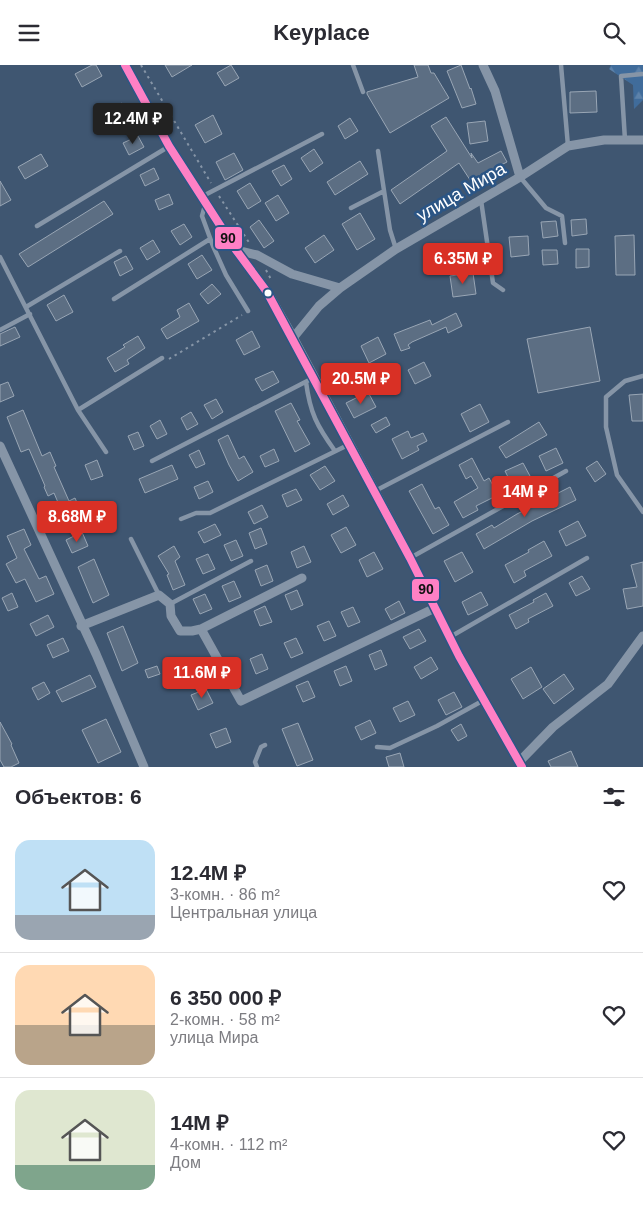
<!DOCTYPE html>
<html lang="ru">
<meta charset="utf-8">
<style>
:root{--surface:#fff;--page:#f2f2f3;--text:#2b2b33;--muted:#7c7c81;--line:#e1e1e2;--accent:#d93025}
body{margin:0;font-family:Helvetica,sans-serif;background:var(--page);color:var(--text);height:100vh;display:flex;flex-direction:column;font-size:19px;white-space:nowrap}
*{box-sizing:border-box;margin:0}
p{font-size:16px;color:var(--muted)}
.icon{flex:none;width:28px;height:28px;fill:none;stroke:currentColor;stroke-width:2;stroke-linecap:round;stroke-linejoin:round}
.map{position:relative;height:702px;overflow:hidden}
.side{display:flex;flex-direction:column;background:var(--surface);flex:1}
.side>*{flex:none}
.price{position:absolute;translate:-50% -42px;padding:0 11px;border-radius:5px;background:var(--accent);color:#fff;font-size:16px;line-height:32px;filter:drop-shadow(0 1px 2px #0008)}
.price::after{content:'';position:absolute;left:50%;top:30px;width:15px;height:11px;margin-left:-8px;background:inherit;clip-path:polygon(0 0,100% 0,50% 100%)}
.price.selected{background:#222;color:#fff}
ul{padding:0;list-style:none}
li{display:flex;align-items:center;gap:15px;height:125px;padding:0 15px}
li+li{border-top:1px solid var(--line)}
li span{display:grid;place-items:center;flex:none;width:140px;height:100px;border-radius:15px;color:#555}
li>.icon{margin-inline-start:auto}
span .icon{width:60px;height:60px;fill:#fffc;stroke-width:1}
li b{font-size:21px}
h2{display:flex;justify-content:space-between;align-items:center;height:60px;padding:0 15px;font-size:21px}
header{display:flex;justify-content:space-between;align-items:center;height:65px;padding:0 15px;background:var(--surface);font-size:22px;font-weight:700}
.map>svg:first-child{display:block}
</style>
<header><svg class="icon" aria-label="menu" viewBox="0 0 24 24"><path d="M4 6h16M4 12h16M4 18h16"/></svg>Keyplace<svg class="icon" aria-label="search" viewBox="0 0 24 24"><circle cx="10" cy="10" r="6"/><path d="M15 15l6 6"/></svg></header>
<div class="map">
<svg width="643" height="702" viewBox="0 0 643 702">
<defs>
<pattern id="forest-firs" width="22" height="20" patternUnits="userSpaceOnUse" patternTransform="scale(1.25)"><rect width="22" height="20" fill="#406c9b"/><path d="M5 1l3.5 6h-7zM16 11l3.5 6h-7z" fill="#5d82aa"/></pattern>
</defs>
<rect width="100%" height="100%" fill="#3f5671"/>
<path fill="url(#forest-firs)" d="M611,0H643V35L634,44L633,20L609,4Z"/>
<path fill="#5c6e83" stroke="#99a6b5" d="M92,0H96L102,11L82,22L75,9Z
M165,0H192L172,12Z
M231,0L239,13L225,21L217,8Z
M414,0H428L431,8H434L449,33L390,68L367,29V27L418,12Z
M461,0L470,24L471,23L476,39L462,43L447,6Z
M596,26L597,47L570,48V27Z
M122,38L128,46L111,56L106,48Z
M213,50L222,69L205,78L195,60Z
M446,52L472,93L471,88L478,98L501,86L507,97L485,108L489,115L476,124L459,98L400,139L391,125L447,86L431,61Z
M350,53L358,66L345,74L338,61Z
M485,56L488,76L470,79L467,58Z
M138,71L144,82L129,90L123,78Z
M314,84L323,98L310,107L301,93Z
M234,88L243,105L225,115L216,97Z
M41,89L48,101L25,114L18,102Z
M360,96L368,109L335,130L327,117Z
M284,100L292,114L281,121L272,106Z
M154,103L159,114L145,121L140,110Z
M0,116L11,135L0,141Z
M250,118L261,136L248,144L237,126Z
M169,129L173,139L159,145L155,135Z
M278,130L289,148L276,156L265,138Z
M104,136L113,149L28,202L19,189Z
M360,148L375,174L357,185L342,159Z
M586,154L587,169L572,171L571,155Z
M259,155L274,176L264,183L250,162Z
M556,156L558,171L543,173L541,157Z
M184,159L192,172L180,180L171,166Z
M324,170L334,185L315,198L305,183Z
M634,170L635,210H616L615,171Z
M528,171L529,190L511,192L509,172Z
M153,175L160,187L147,195L140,183Z
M576,184H589V202L576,203Z
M542,185H557L558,199L543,200Z
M202,190L212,205L197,214L188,199Z
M126,191L133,204L120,211L114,197Z
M473,208L476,229L453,232L450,211Z
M212,219L221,229L208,239L200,229Z
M64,230L73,247L56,256L47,240Z
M189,238L199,256L167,274L161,264L180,252L177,245Z
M456,248L462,261L448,268L446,262L412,277L408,280L410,283L401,286L394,269L430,255L432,260Z
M15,262L20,272L0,281V269Z
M590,262L600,316L538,328L527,274Z
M252,266L260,282L244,290L236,275Z
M138,271L145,283L127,295L129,299L115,307L107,293L125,282L123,280Z
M378,272L386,289L369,298L361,281Z
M424,297L431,311L415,319L408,305Z
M273,306L279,317L262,326L255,314Z
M8,317L14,331L0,337V320Z
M368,327L376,342L354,353L346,338Z
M643,329V356H632L629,330Z
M216,334L223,347L212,354L204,340Z
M291,338L300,355L297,356L310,379L295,387L275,346Z
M480,339L489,357L470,367L461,349Z
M23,345L42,391L50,387L56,401L54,402L69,436L75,433L81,447L65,454L54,428L48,431L44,422L45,421L29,384L21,387L7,352Z
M191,347L198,359L187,365L181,353Z
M386,352L390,360L376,368L371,360Z
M160,355L167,369L157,374L150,361Z
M539,357L547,370L506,393L499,382Z
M408,366L411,373L423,368L427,376L417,381L419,385L402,394L392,374Z
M138,367L144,381L134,385L128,371Z
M228,370L239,394L244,391L253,407L238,416L229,400L218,375Z
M556,383L563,398L546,406L539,391Z
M274,384L279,396L265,402L260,391Z
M199,385L205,399L196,403L189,390Z
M472,393L484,416L489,413L498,430L476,441L478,445L463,453L454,437L478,423L471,411L466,414L459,400Z
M97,395L103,411L91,415L85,400Z
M597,396L606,409L595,417L586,403Z
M523,398L530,411L512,420L505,406Z
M172,400L178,414L145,428L139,414Z
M325,401L335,416L320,425L310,410Z
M208,416L213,427L199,434L194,422Z
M422,419L435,444L439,442L449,460L433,469L409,426Z
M570,422L576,435L532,456L484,484L476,469L492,460L494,463L517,449Z
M296,424L302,435L287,442L282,430Z
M343,430L349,441L333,450L327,439Z
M262,440L268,452L254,459L248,447Z
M578,456L586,471L566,481L559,466Z
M215,459L221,470L204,478L198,467Z
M346,462L356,480L341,488L331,470Z
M261,463L267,479L255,484L249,468Z
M24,464L31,480L24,484L39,514L46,511L54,529L36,537L25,514L16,518L6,499L17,493L7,471Z
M82,467L88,481L72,488L66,475Z
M236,475L243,491L231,496L224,480Z
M544,476L552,491L524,506L526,511L514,518L505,500L529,487L528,485Z
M174,481L180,492L175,496L185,520L173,525L167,510L169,509L158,491Z
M304,481L311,497L297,503L291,487Z
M374,487L383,504L367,512L359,495Z
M462,487L473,507L455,517L444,496Z
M208,489L215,504L203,509L196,494Z
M94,494L109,530L93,538L78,502Z
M643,497V541L627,544L623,524L637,522L631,500Z
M267,500L273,516L261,521L255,505Z
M582,511L590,524L576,531L569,518Z
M234,516L241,532L229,537L222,521Z
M297,525L303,540L291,545L285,530Z
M481,527L488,540L468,550L462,537Z
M12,528L18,542L8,546L2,533Z
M546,528L553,541L528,554L529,557L516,564L509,550L534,537L533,535Z
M205,529L212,544L200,549L193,534Z
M399,536L405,548L391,555L385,544Z
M265,541L272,557L260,561L254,546Z
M353,542L360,557L348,562L341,547Z
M48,550L54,562L36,571L30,559Z
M329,556L336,571L324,576L317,561Z
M123,561L138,598L122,606L107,568Z
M419,564L426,576L410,584L403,572Z
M63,573L69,586L53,593L47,580Z
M296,573L303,588L291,593L284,578Z
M381,585L387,600L375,605L369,590Z
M262,589L268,604L256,609L250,594Z
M431,592L438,604L421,614L414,602Z
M157,601L160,609L148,613L145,605Z
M346,601L352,616L340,621L334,606Z
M531,602L542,622L523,634L511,614Z
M564,609L574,624L554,639L543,624Z
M90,610L96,622L62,637L56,626Z
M308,616L315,632L303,637L296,621Z
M44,617L50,628L38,635L32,623Z
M206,624L213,638L198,645L191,630Z
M454,627L462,642L446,650L438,635Z
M408,636L415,650L400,657L393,643Z
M106,654L121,687L98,698L82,665Z
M370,655L376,668L361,675L355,662Z
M0,657L12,679L11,680L19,698L11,702H4L0,695Z
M298,658L313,695L297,701L282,664Z
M461,659L467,671L458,676L451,665Z
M226,663L231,677L216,683L210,669Z
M571,686L578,702H551L548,696Z
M400,688L404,702H389L386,692Z"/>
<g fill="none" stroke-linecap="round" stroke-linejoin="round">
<path stroke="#8695a7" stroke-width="2" stroke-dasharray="2.5 4" stroke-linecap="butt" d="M141,0L211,118
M219,131L250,179
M266,205L272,216
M169,294L242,250"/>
<path stroke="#8695a7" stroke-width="4.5" d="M353,0L363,27
M561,0L568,81
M625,75L621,11L643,9
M378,86L390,165L396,184
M520,112L546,143L562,151L565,178
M203,131L322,69
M481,135L493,218L503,225
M205,140L202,151L213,181L226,210L248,246
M351,143L384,126
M37,161L168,82
M0,192L78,345L106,387
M114,234L210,174
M26,242L120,186
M0,265L30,249
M643,311L625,316L606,332V362L617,410L643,447
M306,317C310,348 317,361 335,386
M78,345L162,293
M152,396L313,313
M375,426L508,357
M181,454L196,448H210L350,379
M131,474L159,530
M410,493L566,406
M170,539L251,496
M450,572L587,493
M377,682L390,683L437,661L484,635
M257,702L255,697L261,682L265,680"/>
<path stroke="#8695a7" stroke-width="9" d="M483,0L495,26L520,112
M236,185L257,190L292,209L340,223
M293,273L319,241L340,223L396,184L520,112L568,81L604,75H643
M0,381L96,589L144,702
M302,513L201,564L241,636L435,543
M81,561L159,530L170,539L171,551L180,566H192L201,564
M519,697L553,662L608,619L643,571"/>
<path stroke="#8695a7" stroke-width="10" d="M125,0L169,81L236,185L267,227L293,273L410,493L459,591L522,702"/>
<defs>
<path id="bus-1" d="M125,0L169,81L236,185L267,227L410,493L459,591L522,702"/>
</defs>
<use href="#bus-1" stroke="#2b5585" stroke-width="11"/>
<use href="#bus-1" stroke="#ff80c5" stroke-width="8"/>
</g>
<circle fill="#fff" stroke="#2b5585" stroke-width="2" cx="268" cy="228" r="4.5"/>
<g text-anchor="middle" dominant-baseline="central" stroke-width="5" stroke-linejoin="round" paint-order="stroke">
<g font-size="18" fill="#fff" stroke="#2b5585">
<text transform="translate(461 127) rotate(-30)">улица Мира</text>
</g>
</g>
<g stroke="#2b5585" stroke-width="2">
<rect x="214" y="161" width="29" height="24" rx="5" fill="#ff80c5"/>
<rect x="411" y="513" width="29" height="24" rx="5" fill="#ff80c5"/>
</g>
<g font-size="14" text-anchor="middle" font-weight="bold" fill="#111">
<text x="228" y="178">90</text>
<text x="426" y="529">90</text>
</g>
</svg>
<b class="price selected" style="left:133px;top:80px">12.4M ₽</b>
<b class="price" style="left:463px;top:220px">6.35M ₽</b>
<b class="price" style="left:361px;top:340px">20.5M ₽</b>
<b class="price" style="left:525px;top:453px">14M ₽</b>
<b class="price" style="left:77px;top:478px">8.68M ₽</b>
<b class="price" style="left:202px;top:634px">11.6M ₽</b>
</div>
<section class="side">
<h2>Объектов: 6<svg class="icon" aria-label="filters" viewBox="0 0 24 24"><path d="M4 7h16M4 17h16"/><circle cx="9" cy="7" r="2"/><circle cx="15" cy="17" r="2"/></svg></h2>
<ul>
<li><span style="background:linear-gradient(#bfe0f5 75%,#9aa5b1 0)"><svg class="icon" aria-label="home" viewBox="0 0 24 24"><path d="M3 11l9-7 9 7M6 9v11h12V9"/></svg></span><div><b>12.4M ₽</b><p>3-комн. · 86 m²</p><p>Центральная улица</p></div><svg class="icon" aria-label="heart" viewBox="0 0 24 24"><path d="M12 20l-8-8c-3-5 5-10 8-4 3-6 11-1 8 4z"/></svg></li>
<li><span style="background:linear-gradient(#ffd9b3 60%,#b9a48a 0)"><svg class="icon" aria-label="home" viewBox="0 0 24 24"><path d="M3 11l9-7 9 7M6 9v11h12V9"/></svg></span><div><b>6 350 000 ₽</b><p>2-комн. · 58 m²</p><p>улица Мира</p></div><svg class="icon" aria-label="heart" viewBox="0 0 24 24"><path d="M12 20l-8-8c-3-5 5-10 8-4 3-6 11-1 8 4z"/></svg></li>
<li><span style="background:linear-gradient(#dfe7d0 75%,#7fa58c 0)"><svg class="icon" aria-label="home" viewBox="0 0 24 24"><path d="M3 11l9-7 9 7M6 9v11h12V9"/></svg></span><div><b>14M ₽</b><p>4-комн. · 112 m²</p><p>Дом</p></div><svg class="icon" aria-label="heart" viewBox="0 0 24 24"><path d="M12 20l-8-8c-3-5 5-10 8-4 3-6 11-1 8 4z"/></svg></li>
</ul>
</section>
